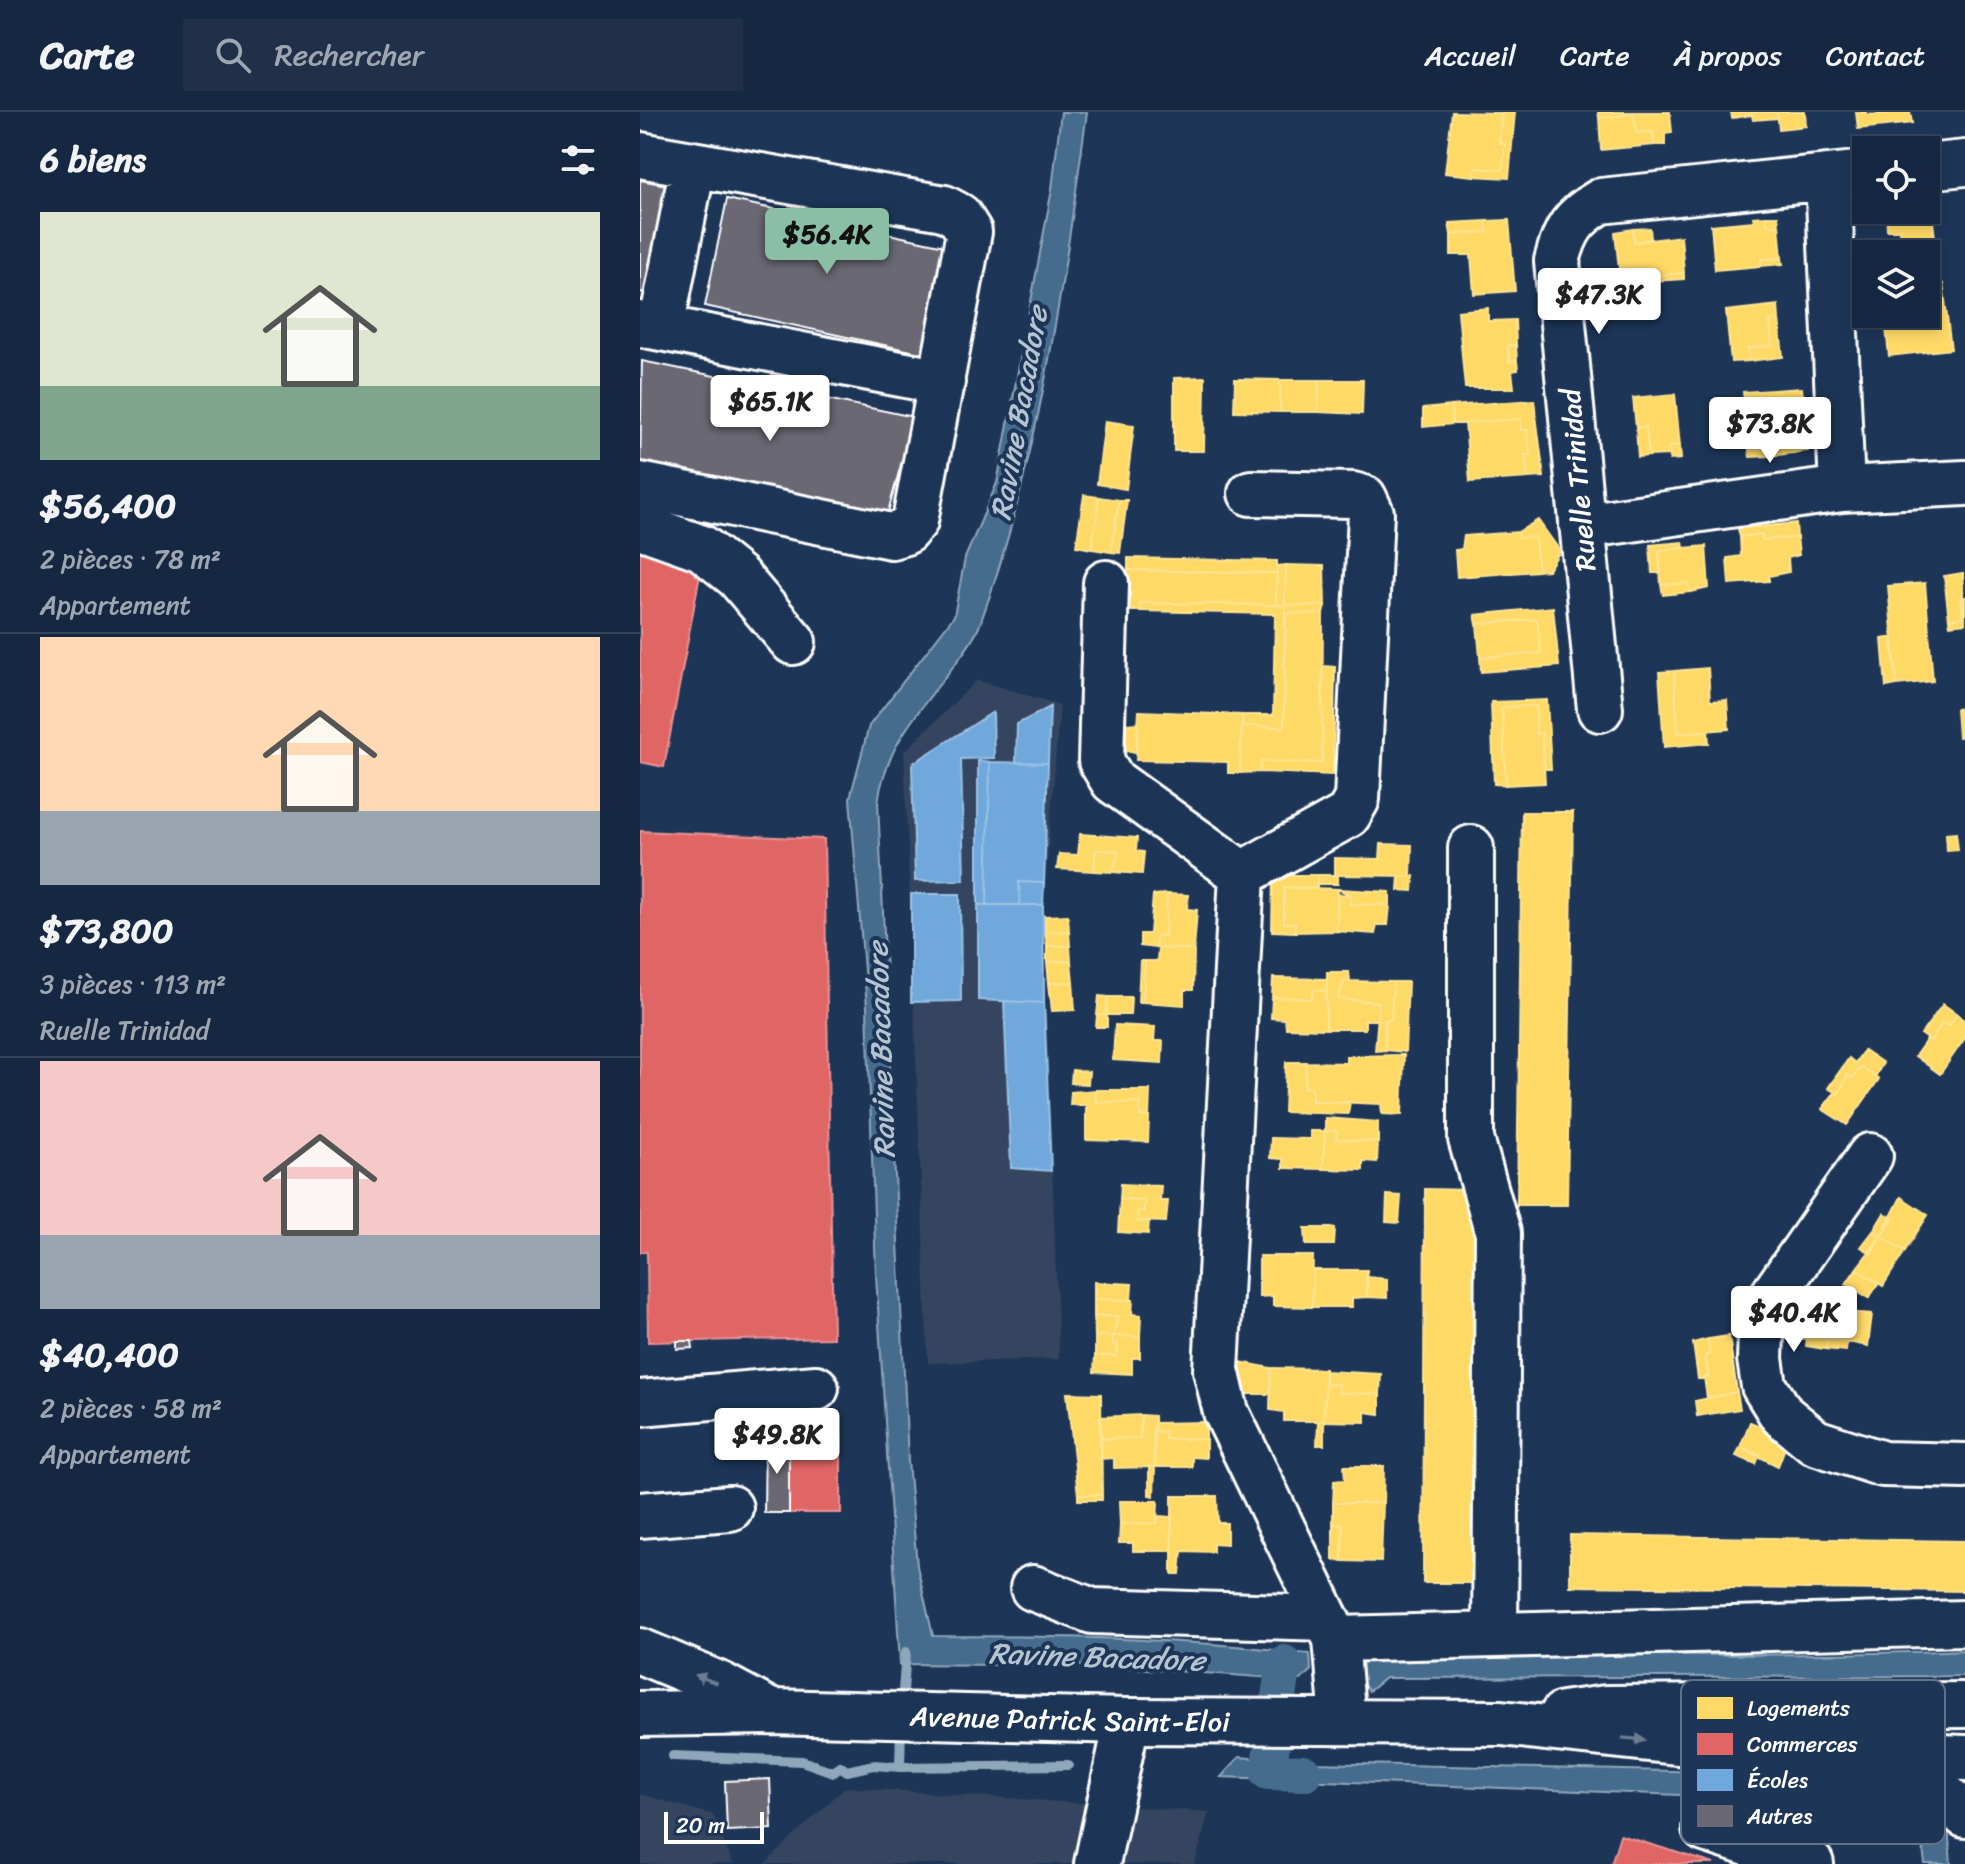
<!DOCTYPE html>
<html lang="fr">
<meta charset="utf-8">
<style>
:root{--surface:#162841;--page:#1f3048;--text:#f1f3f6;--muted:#9ea6b1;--line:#35445a;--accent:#8abfa5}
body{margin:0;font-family:Sriracha,sans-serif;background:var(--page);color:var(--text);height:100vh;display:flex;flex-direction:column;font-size:30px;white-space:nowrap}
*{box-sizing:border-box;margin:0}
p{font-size:26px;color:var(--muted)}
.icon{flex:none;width:44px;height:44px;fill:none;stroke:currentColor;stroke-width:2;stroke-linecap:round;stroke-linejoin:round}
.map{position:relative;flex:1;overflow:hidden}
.drawer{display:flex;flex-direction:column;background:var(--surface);width:640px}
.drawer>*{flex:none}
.tools{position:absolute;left:1212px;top:24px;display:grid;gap:16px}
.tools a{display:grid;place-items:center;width:88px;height:88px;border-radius:0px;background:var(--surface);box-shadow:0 4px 12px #0003,0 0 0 2px var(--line);font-size:40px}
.scale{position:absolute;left:24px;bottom:20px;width:100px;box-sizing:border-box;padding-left:8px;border:4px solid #fff;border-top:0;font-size:22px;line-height:28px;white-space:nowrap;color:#fff;-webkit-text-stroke:6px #1d3557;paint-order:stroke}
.price{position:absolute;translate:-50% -68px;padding:0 18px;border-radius:8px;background:#fff;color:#222;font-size:26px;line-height:52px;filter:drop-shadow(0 2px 4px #0008)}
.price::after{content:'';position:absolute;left:50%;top:48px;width:24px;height:18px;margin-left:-12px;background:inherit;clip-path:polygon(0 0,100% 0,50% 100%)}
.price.selected{background:var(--accent);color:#111}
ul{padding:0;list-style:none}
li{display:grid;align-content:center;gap:16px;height:424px;padding:0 40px}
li+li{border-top:2px solid var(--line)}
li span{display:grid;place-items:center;height:248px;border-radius:0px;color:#555}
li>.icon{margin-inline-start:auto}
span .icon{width:144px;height:144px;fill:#fffc;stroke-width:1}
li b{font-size:34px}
h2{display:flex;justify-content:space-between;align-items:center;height:96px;padding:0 40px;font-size:34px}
header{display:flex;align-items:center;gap:48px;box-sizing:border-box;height:112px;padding:0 40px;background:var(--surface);border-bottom:2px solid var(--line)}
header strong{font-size:38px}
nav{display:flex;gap:44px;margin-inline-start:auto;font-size:28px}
.search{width:560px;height:72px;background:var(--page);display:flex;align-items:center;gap:20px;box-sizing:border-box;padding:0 28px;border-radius:0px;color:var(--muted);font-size:30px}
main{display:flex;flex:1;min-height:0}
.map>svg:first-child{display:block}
</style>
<header>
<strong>Carte</strong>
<div class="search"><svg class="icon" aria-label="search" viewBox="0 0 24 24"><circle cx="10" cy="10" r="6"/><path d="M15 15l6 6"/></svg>Rechercher</div>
<nav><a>Accueil</a><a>Carte</a><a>À propos</a><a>Contact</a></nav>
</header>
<main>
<section class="drawer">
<h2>6 biens<svg class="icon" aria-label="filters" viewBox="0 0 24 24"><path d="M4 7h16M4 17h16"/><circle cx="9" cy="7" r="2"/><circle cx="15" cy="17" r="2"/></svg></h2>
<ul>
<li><span style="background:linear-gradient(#dfe7d0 70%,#7fa58c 0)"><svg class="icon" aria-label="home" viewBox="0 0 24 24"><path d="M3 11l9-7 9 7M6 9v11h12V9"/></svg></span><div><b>$56,400</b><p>2 pièces · 78 m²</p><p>Appartement</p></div></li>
<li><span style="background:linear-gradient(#ffd9b3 70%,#9aa5b1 0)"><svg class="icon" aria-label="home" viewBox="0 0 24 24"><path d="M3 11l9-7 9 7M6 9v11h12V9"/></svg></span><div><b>$73,800</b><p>3 pièces · 113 m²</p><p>Ruelle Trinidad</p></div></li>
<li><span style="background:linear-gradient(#f6c9c9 70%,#9aa5b1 0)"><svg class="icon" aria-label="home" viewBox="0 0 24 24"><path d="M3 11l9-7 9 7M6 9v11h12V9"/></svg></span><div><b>$40,400</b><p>2 pièces · 58 m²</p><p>Appartement</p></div></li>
</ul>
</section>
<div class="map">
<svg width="1325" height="1752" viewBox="0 0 1325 1752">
<rect width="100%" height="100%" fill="#1d3557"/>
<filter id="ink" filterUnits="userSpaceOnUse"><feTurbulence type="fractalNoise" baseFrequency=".0125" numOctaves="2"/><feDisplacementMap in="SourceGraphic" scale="16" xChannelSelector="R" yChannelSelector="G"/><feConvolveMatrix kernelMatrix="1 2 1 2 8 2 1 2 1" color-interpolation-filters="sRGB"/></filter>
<g filter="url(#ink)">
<path fill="#34445f" d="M337,568L420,593L403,799L419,1247L288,1251L264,640Z
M205,1675L569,1700L555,1752H125Z
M0,1682L73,1703L93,1752H0Z"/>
<path fill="#456c8d" stroke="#8fa7bb" stroke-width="2" d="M421,0H447C423,173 399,350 339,515C332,532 320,545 309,560C276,603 246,635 238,690L268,1349L277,1454L293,1524C419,1524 545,1526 670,1542L671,1558L661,1568L465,1554L260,1552L236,1163L227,895L210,686L229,614L314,504L325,446L357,371L412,77Z
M1325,1538V1564L745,1566L729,1579L711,1559L714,1543C918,1540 1121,1547 1325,1538Z
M599,1645L673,1651L1074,1660L1250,1670L1308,1713L1311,1752H1285C1279,1698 1265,1698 1216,1690L581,1665Z"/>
<path fill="#ffd966" stroke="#ffe494" stroke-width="2" d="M812,0L861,1L859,31L865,32L862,58L835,56L833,64L805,61Z
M875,0L869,66L833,64L835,56L862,58L865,32L859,31L862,0Z
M958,0H1030L1032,21L1025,22V33H1014L1013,20L997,21L994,2L959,6Z
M1091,0H1137L1138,6L1113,8L1112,3L1092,6Z
M1137,0H1165L1166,14L1139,17Z
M1216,0H1226L1227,3L1270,0L1272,11L1218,17Z
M994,2L997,21L1013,20L1014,33L961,38L959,6Z
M1291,92L1296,135L1260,136L1259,118H1247L1246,98H1286V93Z
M1126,104L1127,113H1139L1142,146L1121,147V154L1075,158L1071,113L1114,109L1113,105Z
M1126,104H1138L1139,113H1127Z
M869,108L875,179L834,182L831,143H811V123L847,120L846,109Z
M846,109L847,120L811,123L809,111Z
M1010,116L1011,127L994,130L993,117Z
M993,117L994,130L1041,124L1044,161L980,167L975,120Z
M1142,146L1143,152L1121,154V147Z
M1044,161V167L981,171L980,167Z
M1303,172L1311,237L1249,244L1246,216L1255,214L1254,202H1286V175Z
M1138,193L1139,207L1130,209L1132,234L1108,236L1110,249L1091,250L1086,199Z
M848,196V209L875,208L876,233H868L869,250L877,249L878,258L872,259L874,276H825L818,199Z
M1244,202H1254L1255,214L1246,216Z
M1139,207L1143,245L1110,249L1108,236L1132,234L1130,209Z
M868,233H876L877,249L869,250Z
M565,265L564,339H534V266Z
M595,267L640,268V300L594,299Z
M640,268H679L678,300H640Z
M679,268H723L722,302L678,300Z
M1162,276L1165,301L1149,302L1153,341L1130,344V337L1109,339L1103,280Z
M1035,282L1040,334H1029L1030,343L1009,344L1006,315L996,316L993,286Z
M894,288L904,365L888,366L885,343H890L887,318H881V307L812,312L811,294Z
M811,294L812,312L783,315V297Z
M1165,301L1168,339L1153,341L1149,302Z
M881,307V318H887L890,343H885L888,366L830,370L825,311Z
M465,309L494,313L486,377L457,372Z
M1006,315L1009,344L998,345L996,316Z
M1029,334H1040L1041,347L1030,348Z
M1130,337V344L1110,345L1109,339Z
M444,383L459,385L452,437L436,434Z
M459,385L479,388L471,440L452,437Z
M479,388H487L480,441L471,440Z
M898,408L920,439L908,458L898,459L895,425L879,426L878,420Z
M1156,411L1157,425L1122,428V422L1100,425L1098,417Z
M878,420L879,426L895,425L898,459L817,465L815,438L822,437L824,424Z
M1122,422V428L1157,425L1159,443L1148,446L1149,460L1129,464V469L1089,472L1087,446L1101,444L1100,425Z
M1043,430L1044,436L1019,438L1021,461H1012L1010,433Z
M1066,434L1069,476L1051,480L1048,471L1021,473L1019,438Z
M488,446L637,449V461L488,458Z
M646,453L645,493H636L637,454Z
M646,453L684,454L685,494L645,493Z
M488,458L637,461L636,493L500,491V499H487Z
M1323,461V505L1309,507L1304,464Z
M1048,471L1051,480L1023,483L1021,473Z
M1285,471L1293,569L1257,573L1248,474Z
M1321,485H1325V511L1310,513L1309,507L1323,505Z
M500,491L645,493L644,615L602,614V603H633L635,502L500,499Z
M645,493L685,494L683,502L646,501Z
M913,495L919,554L841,560L840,545L901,541L897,507L837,512L835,503Z
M646,501L683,502L682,651L621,649L620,660L600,661L602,614L644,615Z
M897,507L901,541L840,545L837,512Z
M1252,525L1257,573L1246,575L1242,527Z
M683,554L695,555L693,663L620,660L621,649L682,651Z
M1068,556L1070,589L1087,588L1089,617L1038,621L1034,559Z
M1034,559L1038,621L1068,619L1069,631L1024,635L1019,560Z
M907,588L911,657H905L902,621L896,622V594L862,595L866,673L854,672L851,590Z
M896,594V622L902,621L905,671L866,673L862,595Z
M1325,596V624L1318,625L1316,597Z
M499,599L602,603L600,661H588V650L496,648Z
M498,611L496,640L485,639V612Z
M882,700H933L927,1093H877Z
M1316,721L1318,738L1307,739L1306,722Z
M440,722L497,726L496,739L504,740L502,762L473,760L479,739L456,738L454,759L417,757L419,742L438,743Z
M741,732L772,733L771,764L695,763V746L740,747Z
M456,738L479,739L473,760L454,759Z
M633,763H677V777L644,775V811H655V820L632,819Z
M677,763H698V772H677Z
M759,764H774L773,779L758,778Z
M644,775L698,777L696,819L655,820V811H644Z
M698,777L750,780V793L710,792L711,783Z
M527,782L525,824L517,823L515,836L500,834V822H510L513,783Z
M527,782L548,783L547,797L557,798L554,838L515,836L517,823L525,824Z
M698,782L711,783L710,792L750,793L748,813H737L735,822L696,819Z
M428,803L429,819L405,820V804Z
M429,819L430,834H407L405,820Z
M407,834H430L431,849L407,850Z
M518,836L554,838L553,878H544V893L503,890L505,849H517Z
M431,849L433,870L409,871L407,850Z
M500,849H505L503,890H498Z
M687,860H709L710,869H704L698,887L739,890L738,908H725V917H686Z
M633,866L687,867L686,879L673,878L672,887L632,885Z
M704,869L753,870L751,908H745V938L735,939L739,890L698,887Z
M433,870L435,898L412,899L409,871Z
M753,870H768L765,940L745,938V908H751Z
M673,878L686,879V917L646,916L645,907L631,906L632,885L672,887Z
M459,884L468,885L466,903H457Z
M468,885H491L490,903H466Z
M1303,892L1317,902L1309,914L1302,911L1291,929L1281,922Z
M1317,902L1325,909V926L1300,962L1275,944L1287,927L1291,929L1302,911L1309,914Z
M457,903H467V915H456Z
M475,913L515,915L514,929H523L522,951L473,948Z
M1224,938L1243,951L1235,965L1221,955L1213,966L1208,963L1198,982L1188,976L1209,946L1215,951Z
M764,943L762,1003L742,1002L741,992L672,989V975H665L666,950L706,951V944Z
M646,950H666L665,975H672V989L710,990L708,1002L644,1000Z
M1221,955L1239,967L1207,1013L1182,997L1195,980L1198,982L1208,963L1213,966Z
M432,958L449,960L448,972L431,971Z
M456,978H510L509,1005L500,1004V991L456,990Z
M456,978V990L500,991V1004L509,1005L508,1030L446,1028V993H430L431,980Z
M685,1006L738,1010V1030L696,1027L697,1019H685Z
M670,1019H685L683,1057L643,1056V1047L630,1046L631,1026L670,1027Z
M685,1019H697L696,1027L738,1030L737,1050L723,1049V1058L683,1057Z
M481,1072L521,1074L520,1089H528L526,1110L497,1109L498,1099H504V1088L480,1087Z
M785,1077L836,1078L832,1471H783Z
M747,1083L761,1084L759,1111L746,1110Z
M1261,1085L1288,1103L1265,1139L1241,1124Z
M480,1087L504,1088V1099H498L497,1109H509L508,1122L478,1120Z
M1244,1101L1253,1106L1241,1124L1234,1118Z
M665,1116H695L694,1133H666Z
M1234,1118L1241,1124L1231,1141L1221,1135Z
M1241,1124L1265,1139L1243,1174L1216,1157Z
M619,1144H673L672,1195L633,1194V1184L619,1185Z
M1216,1157L1239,1171L1229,1186L1206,1172Z
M673,1158H727V1185L712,1186V1195H672Z
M726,1165L747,1167V1186L727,1185Z
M454,1170L492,1172L491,1188L454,1187Z
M1174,1176H1186L1184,1198L1159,1196L1160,1181L1174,1183Z
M454,1187L493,1188L492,1202L501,1203L500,1225L473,1224L478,1204H454Z
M1147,1195L1190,1199L1187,1226L1145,1227Z
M1190,1199L1232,1202L1228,1234L1187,1226Z
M454,1204H478L473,1224H455Z
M455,1224H473V1233L478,1232L477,1244H455Z
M473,1224L500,1225V1246H492V1262L454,1260L455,1244H477L478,1232L473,1233Z
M1089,1224L1097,1280L1067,1286L1064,1265H1069L1065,1244L1070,1242L1068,1227Z
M1167,1225L1187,1226L1185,1237L1166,1234Z
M1187,1226L1207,1228L1206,1239L1185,1237Z
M1068,1227L1070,1242L1065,1244L1069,1265L1058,1267L1053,1231Z
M600,1250L631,1256L630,1282H603Z
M631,1256L685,1257L684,1309H644V1300L630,1298Z
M685,1259L741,1262L740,1282L698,1281L699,1272L685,1273Z
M699,1272L698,1281L740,1282V1302L725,1300V1310L684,1309L685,1273Z
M1097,1280L1100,1297L1057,1304L1055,1289Z
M427,1281L461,1282L462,1383H438Z
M501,1303L514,1304L515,1355L474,1356V1346L460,1347V1327L500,1326Z
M501,1303L500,1326L460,1327V1305Z
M678,1309H684V1333H677Z
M566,1310V1327H525V1319L513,1320L514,1311Z
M1110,1310L1149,1325L1138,1354L1100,1335Z
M525,1319V1327H566V1346L552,1345V1355H515L513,1320Z
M1100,1335L1120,1342L1116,1352L1096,1344Z
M509,1354L515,1355L514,1384L509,1383Z
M704,1354H744L743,1391H693L694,1369L705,1368Z
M438,1383H462V1388H438Z
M532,1384H577L578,1411H587V1432L573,1431V1440L542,1439L540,1462H532Z
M479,1389H518L517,1411L480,1412Z
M693,1391H743L741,1450L702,1449L703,1413L693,1412Z
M518,1404L531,1405L532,1439H493V1431H479L480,1412L517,1411Z
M693,1412L703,1413L702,1449L693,1448Z
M930,1423L1324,1429V1479L930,1474Z"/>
<path fill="#e06666" stroke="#e99494" stroke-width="2" d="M0,440L62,452L24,655L0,650Z
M0,719L184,727L193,1226L8,1230L7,1140H0Z
M149,1327H201V1401H149Z
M980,1723L1074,1752H971Z"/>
<path fill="#6fa8dc" stroke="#9ac2e6" stroke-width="2" d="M410,595L408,651L376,650L377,612Z
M353,600L354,646L321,647L324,768L275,769L272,652Z
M338,649L350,650L347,793H338Z
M350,650L408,651L404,771L379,770L380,793H347Z
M379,770L404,771L403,793H380Z
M271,782H320L321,889L271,890Z
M338,793H403L404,891L338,888Z
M364,889L404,891L411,1059L371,1056Z"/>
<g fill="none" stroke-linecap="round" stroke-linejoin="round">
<path stroke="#8fa7bb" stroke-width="10" d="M262,1592L266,1540
M261,1612L260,1655L428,1653
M33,1644L162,1649L193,1660L200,1654L207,1659L234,1653L260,1655"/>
<path stroke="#456c8d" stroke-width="36" d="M644,1551L628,1660L664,1661"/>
</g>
<path fill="#696873" stroke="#fff" stroke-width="2" d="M0,68L27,73L5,181L0,180Z
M87,87L309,135L285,242L65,194Z
M2,249L274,305L245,411L0,362Z
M37,1229H52L53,1236L37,1237Z
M125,1326L149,1327V1401H124Z
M130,1667L132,1717L87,1719L85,1669Z"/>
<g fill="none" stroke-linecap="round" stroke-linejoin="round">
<defs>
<path id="minor" d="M0,43L304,96L319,104L329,120L275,409L265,420L251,424L0,373
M1286,55L1325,51
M1188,65L1202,377
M0,212L302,270
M21,216L53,53
M0,414L62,436L98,465L153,530
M942,414L1202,377L1325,371
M466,471L461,649L473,669L602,762L708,703L717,687L731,401L724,386L713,383L611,381
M960,597L917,149C925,118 933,105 961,89L1226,61
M831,736V1027L858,1121L855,1523
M602,762L576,1258L586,1300L696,1527L703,1610
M1230,1044L1122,1199L1120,1247L1124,1274L1142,1303L1175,1330L1243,1352L1325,1354
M0,1291L176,1276
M0,1403L90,1396
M393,1476L452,1499L686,1506
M696,1527L1325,1511
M0,1539L81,1573L131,1600
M1065,1717L1171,1752
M457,1752L487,1609"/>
<g id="major">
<path id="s1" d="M0,1602L131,1600L487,1609L861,1611L1102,1637L1325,1646"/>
<path d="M923,1602L966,1596L1325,1593"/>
<path d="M1247,1650C1279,1663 1301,1678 1325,1703"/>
</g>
</defs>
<use href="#minor" stroke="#fff" stroke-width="50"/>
<use href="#major" stroke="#fff" stroke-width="50"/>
<use href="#minor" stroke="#1d3557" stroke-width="44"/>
<use href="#major" stroke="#1d3557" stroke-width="44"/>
</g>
<defs><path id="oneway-solid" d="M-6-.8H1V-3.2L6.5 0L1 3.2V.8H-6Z" transform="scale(2)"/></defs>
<g fill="#6c7c92">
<use href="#oneway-solid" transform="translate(66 1567) rotate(-158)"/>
<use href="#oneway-solid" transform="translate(994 1627) rotate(5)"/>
</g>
</g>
<g text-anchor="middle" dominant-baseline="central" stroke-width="8" stroke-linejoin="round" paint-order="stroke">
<g font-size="28" fill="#fff" stroke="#1d3557">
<text transform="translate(938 368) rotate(-95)">Ruelle Trinidad</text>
<text stroke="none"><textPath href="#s1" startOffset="430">Avenue Patrick Saint-Eloi</textPath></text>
</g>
<g font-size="30" font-style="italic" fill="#b5c4d1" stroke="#1d3557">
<text transform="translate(379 301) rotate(-80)">Ravine Bacadore</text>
<text transform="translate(241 938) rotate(-92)">Ravine Bacadore</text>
<text transform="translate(457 1545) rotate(2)">Ravine Bacadore</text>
</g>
</g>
<rect x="1041" y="1568" width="264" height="164" rx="12" fill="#1d3557" stroke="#617289" stroke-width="2"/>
<rect x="1057" y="1585" width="36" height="22" fill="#ffd966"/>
<rect x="1057" y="1621" width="36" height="22" fill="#e06666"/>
<rect x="1057" y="1657" width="36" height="22" fill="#6fa8dc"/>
<rect x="1057" y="1693" width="36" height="22" fill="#696873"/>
<g font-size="22" fill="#fff">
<text x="1107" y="1604">Logements</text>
<text x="1107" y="1640">Commerces</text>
<text x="1107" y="1676">Écoles</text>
<text x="1107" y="1712">Autres</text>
</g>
</svg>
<div class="tools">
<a><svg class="icon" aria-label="locate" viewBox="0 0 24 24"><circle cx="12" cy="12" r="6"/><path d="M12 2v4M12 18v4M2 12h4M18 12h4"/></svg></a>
<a><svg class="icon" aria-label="layers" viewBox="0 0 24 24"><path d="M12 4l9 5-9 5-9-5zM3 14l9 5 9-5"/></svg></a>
</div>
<div class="scale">20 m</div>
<b class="price selected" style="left:187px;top:164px">$56.4K</b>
<b class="price" style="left:959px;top:224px">$47.3K</b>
<b class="price" style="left:130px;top:331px">$65.1K</b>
<b class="price" style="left:1130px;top:353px">$73.8K</b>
<b class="price" style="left:1154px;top:1242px">$40.4K</b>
<b class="price" style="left:137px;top:1364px">$49.8K</b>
</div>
</main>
